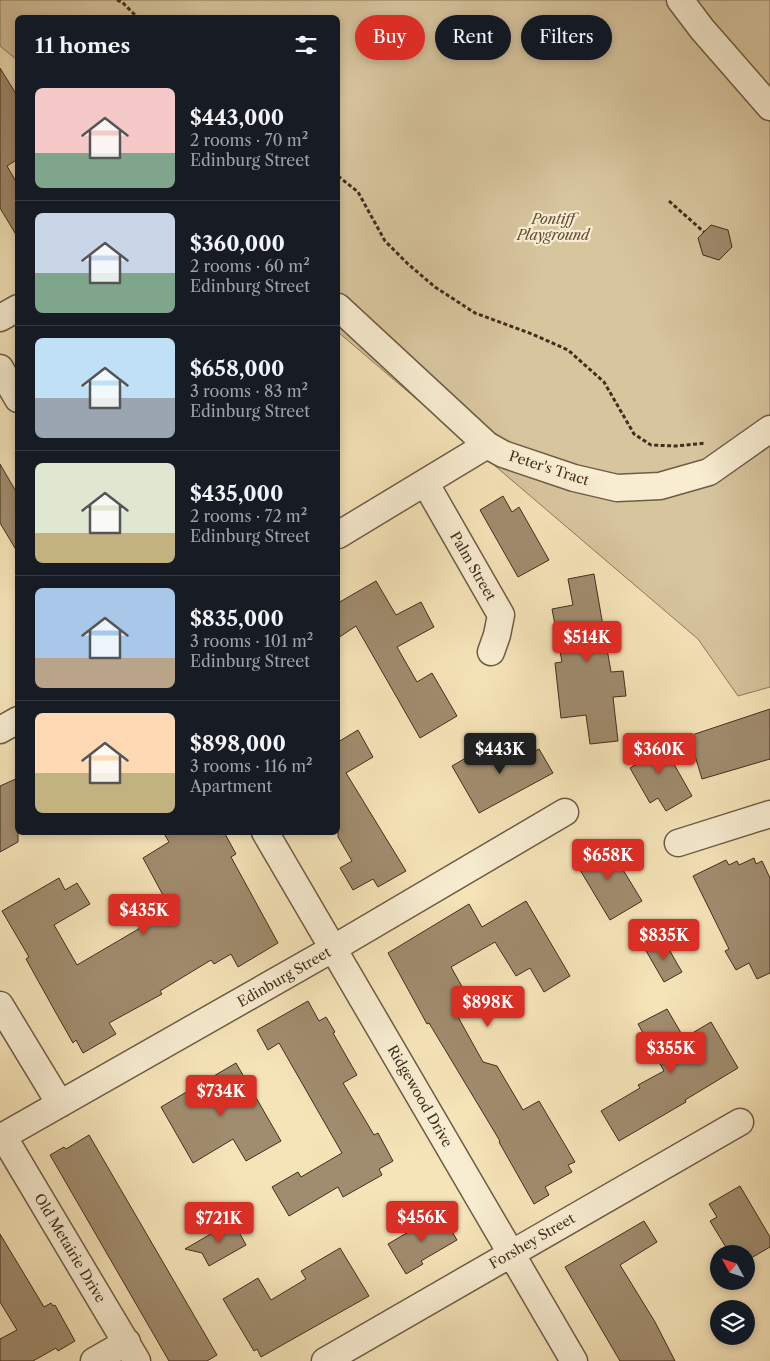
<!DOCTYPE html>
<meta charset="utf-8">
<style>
:root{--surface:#171b24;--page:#242831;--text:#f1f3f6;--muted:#9ea1a6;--line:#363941;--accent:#d93025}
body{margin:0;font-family:"Libre Caslon Text",serif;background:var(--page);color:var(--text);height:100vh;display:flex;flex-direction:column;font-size:19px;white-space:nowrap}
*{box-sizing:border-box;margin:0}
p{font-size:16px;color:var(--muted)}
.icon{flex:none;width:28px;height:28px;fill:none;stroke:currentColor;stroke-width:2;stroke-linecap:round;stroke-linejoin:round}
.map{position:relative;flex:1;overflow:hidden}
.sheet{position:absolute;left:15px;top:15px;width:325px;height:820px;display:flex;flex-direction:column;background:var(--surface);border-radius:8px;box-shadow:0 2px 8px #0003}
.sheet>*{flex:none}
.guide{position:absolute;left:355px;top:15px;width:340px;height:45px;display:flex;gap:10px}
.needle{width:32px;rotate:310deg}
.tools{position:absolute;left:710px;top:1245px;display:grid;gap:10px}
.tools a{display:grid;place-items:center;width:45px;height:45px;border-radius:50%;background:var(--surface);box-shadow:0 2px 8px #0003;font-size:25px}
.price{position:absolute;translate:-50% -42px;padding:0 11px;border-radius:5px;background:var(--accent);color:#fff;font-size:16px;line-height:32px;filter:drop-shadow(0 1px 2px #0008)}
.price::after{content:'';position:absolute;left:50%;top:30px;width:15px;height:11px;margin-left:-8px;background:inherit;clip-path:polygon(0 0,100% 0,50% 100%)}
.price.on{background:#222;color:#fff}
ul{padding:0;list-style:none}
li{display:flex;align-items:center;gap:15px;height:125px;padding:0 20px}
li+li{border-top:1px solid var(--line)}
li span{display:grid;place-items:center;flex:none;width:140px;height:100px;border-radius:8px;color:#555}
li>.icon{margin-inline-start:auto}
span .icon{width:60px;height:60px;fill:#fffc;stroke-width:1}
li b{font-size:21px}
h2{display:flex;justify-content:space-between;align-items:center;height:60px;padding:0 20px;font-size:21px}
.tag{padding:0 18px;border-radius:22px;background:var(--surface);box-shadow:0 2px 8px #0003;font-size:18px;line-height:45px}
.tag.on{background:var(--accent);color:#fff}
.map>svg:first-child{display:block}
</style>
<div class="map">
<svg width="770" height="1361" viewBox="0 0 770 1361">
<rect width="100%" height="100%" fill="#f5e4b8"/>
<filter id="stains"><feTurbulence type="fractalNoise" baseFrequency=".004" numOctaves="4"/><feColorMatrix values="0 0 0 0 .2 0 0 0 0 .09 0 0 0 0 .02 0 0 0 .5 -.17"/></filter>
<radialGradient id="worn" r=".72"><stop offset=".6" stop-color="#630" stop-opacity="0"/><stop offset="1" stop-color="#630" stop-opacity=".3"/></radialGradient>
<path fill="#d7c59e" stroke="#8d795e" d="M0,0H770V687L738,696L698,639L338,332V18H18L17,60L0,46Z"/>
<path fill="#a08c6e" stroke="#432d1d" d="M0,68L18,97V159L7,166L18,185V238L0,208Z
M711,225L728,230L732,247L719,260L703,255L698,238Z
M0,464L18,495V553L0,523Z
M503,496L512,512L519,507L549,560L518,577L480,510Z
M594,574L611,672L623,671L626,696L613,697L618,741L590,744L586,715L561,718L555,663L562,662L552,609L573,605L568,579Z
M376,581L396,615L421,602L434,627L397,647L417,682L432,673L457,716L420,738L356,626L338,638V603Z
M770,709V759L702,779L689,736Z
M358,730L373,757L346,773L406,871L378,887L373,879L353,890L340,868L352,861L338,837V742Z
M658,736L692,796L666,811L658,798L650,803L630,768L637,764L630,752Z
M517,745L524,757L539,749L553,773L479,813L452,766L483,748L490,761Z
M18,778V842L0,852V786Z
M163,832H224L236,854L231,857L278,943L238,967L231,954L214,964L211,960L160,991L162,994L109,1023L116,1034L83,1053L76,1040L73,1043L56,1013L26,959L29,957L2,911L59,878L65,890L77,883L90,904L54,925L77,965L171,910L143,858L169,842Z
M606,842L642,901L610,920L574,860Z
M754,858L756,864L762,861L770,878V973L757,979L749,963L736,970L725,951L729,949L693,876L726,860L729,865L737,861L739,865Z
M526,901L570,976L544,992L530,968L516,976L495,942L451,967L474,1008L458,1017L483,1062L497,1066L523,1110L539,1101L575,1162L568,1165L572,1172L545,1187L549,1195L534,1204L499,1142L500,1141L429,1023L427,1024L388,953L469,904L482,927Z
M663,939L682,972L664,982L645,949Z
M308,1001L319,1021L326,1017L335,1032L333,1033L357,1075L343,1083L374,1135L378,1133L393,1161L379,1169L382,1175L343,1197L338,1187L289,1216L272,1187L298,1172L301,1177L342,1153L279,1043L268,1050L257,1030Z
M667,1009L684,1038L711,1022L738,1068L685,1100L686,1102L619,1141L601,1111L640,1088L638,1085L664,1071L638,1024Z
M236,1063L281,1141L246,1161L233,1139L193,1163L161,1107Z
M89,1135L217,1355L207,1361H169L50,1155L64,1147L66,1149Z
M740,1186L770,1237V1247L746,1261V1254H730L710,1221L717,1217L709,1204Z
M441,1213L457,1240L421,1261L423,1264L406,1274L388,1244Z
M233,1221L246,1245L209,1266L202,1253L185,1249Z
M644,1221L657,1242L620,1265L655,1322L675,1361H620L565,1267Z
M0,1234L44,1307L51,1303L53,1306L55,1305L75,1341L58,1351L56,1348L33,1361H0V1339L17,1330L0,1302Z
M340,1248L369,1296L261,1357L257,1349L254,1351L223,1299L258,1278L271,1300L306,1279L301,1271Z"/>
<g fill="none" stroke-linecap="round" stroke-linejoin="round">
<defs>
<path id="minor" d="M680,0L702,29L770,107
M338,307L487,445L503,454L574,478L617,488L660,486L709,472L770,429
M0,318L18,308
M0,368L18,399
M426,484L501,615L497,635L491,652
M338,535L487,445
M0,730L18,720
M265,832L574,1361
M678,843L770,814
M0,1005L60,1104
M3,1136L137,1361
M0,1138L334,948L565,812
M94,1361L127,1342
M325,1361L740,1122"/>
</defs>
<use href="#minor" stroke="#705b44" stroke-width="29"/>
<path stroke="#432d1d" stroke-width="3" stroke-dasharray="4 2.5" stroke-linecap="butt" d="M117,0L122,2L138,18
M338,176L358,192L385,241L408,264L435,287L475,313L532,334L568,350L604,382L634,434L651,445L676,446L706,443
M669,201L704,232"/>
<use href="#minor" stroke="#f8edd1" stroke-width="26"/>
</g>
<g text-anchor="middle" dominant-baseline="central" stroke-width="4.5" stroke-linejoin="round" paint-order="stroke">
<g font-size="14" font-style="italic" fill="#614b37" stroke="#f8edd1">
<text x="553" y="219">Pontiff<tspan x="553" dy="16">Playground</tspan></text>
</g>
<g font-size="14" fill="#432d1d" stroke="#f8edd1">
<text transform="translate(549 468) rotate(18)">Peter's Tract</text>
<text transform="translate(473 566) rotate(60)">Palm Street</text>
<text transform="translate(284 977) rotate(-30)">Edinburg Street</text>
<text transform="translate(420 1096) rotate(60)">Ridgewood Drive</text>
<text transform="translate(532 1241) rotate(-30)">Forshey Street</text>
<text transform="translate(70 1248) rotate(59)">Old Metairie Drive</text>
</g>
</g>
<rect width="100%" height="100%" filter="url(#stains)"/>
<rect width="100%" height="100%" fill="url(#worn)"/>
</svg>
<div class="tools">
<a><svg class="needle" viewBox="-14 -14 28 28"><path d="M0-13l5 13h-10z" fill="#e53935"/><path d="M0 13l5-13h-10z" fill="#9ea1a6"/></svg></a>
<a><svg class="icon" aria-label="layers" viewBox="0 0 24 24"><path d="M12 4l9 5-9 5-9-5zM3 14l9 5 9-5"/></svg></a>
</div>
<b class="price" style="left:587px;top:663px">$514K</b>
<b class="price on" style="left:500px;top:775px">$443K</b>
<b class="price" style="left:659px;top:775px">$360K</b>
<b class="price" style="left:608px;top:881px">$658K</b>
<b class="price" style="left:144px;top:936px">$435K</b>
<b class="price" style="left:664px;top:961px">$835K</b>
<b class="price" style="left:488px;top:1028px">$898K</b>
<b class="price" style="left:671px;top:1074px">$355K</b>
<b class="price" style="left:221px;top:1117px">$734K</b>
<b class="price" style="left:422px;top:1243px">$456K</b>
<b class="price" style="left:219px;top:1244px">$721K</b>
<div class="guide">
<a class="tag on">Buy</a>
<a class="tag">Rent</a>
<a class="tag">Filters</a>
</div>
<section class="sheet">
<h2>11 homes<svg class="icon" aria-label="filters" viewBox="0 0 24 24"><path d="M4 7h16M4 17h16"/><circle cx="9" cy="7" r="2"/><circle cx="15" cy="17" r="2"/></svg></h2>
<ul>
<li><span style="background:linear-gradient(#f6c9c9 65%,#7fa58c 0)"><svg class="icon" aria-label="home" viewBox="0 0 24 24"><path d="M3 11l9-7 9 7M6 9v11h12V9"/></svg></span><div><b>$443,000</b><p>2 rooms · 70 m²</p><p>Edinburg Street</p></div></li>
<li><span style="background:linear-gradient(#c9d6e8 60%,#7fa58c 0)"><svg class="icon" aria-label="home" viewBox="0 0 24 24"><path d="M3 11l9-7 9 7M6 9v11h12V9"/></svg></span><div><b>$360,000</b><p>2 rooms · 60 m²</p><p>Edinburg Street</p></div></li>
<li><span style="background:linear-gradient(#bfe0f5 60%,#9aa5b1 0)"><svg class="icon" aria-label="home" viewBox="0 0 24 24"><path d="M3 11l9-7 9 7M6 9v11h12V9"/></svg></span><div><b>$658,000</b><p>3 rooms · 83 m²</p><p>Edinburg Street</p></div></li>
<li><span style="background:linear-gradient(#dfe7d0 70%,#c2b280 0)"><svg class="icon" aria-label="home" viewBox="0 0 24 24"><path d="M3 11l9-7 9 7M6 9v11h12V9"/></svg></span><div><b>$435,000</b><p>2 rooms · 72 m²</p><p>Edinburg Street</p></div></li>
<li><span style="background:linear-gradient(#a9c7e8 70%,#b9a48a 0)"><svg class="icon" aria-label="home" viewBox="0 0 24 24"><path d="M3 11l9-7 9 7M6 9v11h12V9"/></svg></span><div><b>$835,000</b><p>3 rooms · 101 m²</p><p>Edinburg Street</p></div></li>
<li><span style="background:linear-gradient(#ffd9b3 60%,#c2b280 0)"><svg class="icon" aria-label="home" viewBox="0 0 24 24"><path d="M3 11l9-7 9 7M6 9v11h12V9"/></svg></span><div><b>$898,000</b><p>3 rooms · 116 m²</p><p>Apartment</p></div></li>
</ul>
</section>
</div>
